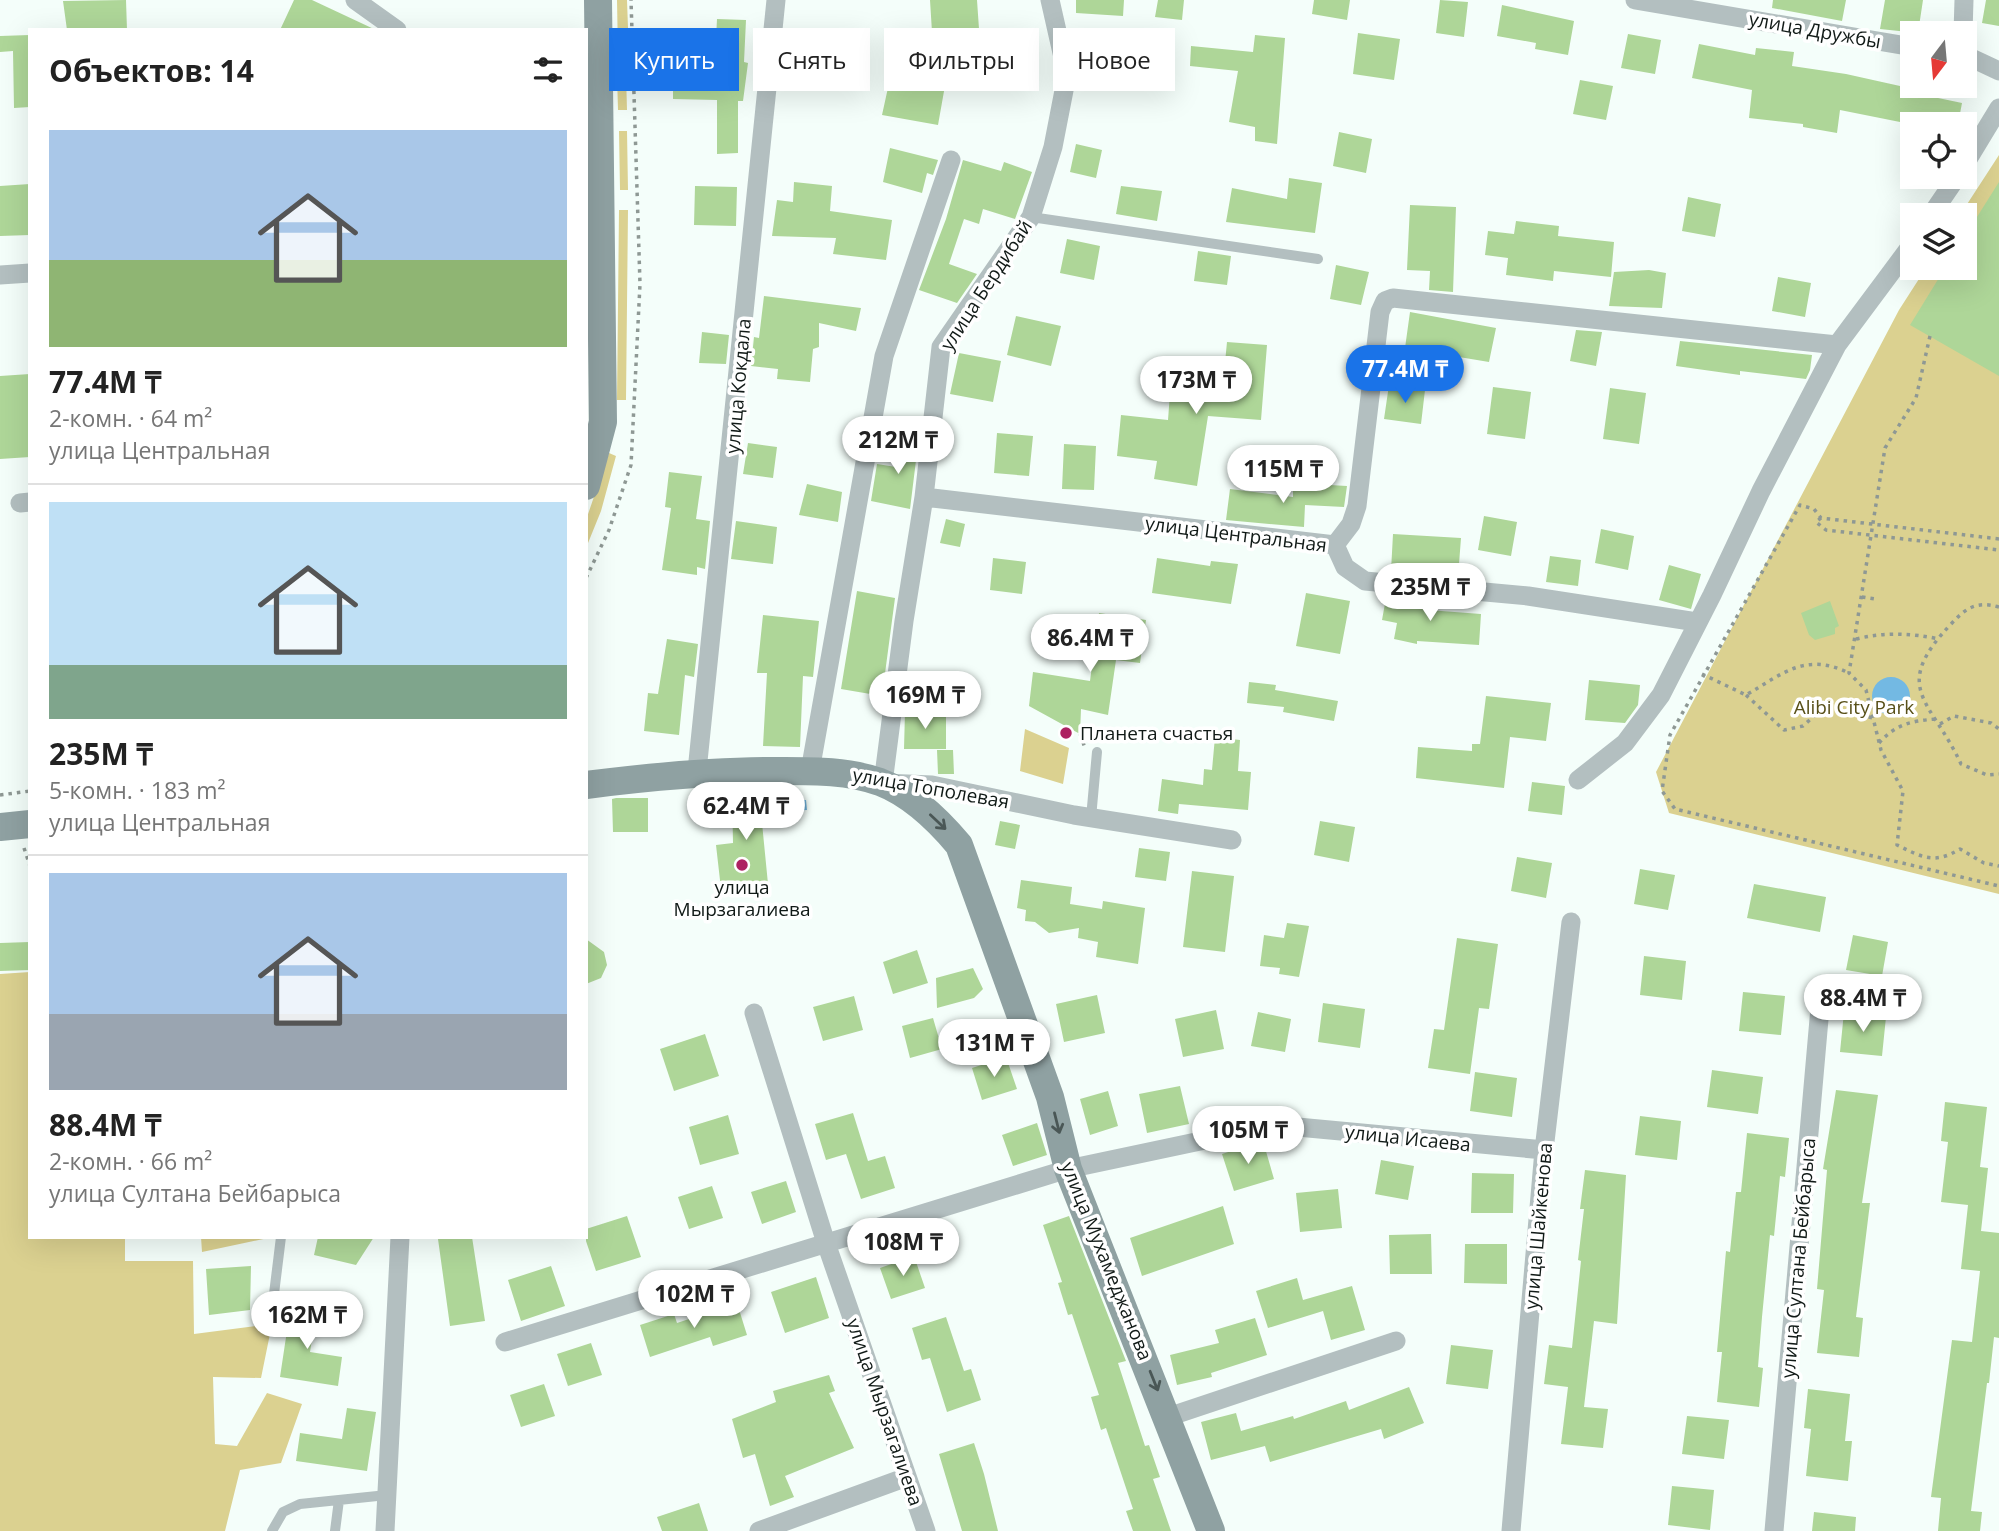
<!DOCTYPE html>
<html lang="ru">
<meta charset="utf-8">
<style>
:root{--surface:#fff;--page:#f2f2f2;--text:#222;--muted:#767676;--line:#e0e0e0;--accent:#1a73e8}
body{margin:0;font-family:"Open Sans",sans-serif;background:var(--page);color:var(--text);height:100vh;display:flex;flex-direction:column;font-size:26px;white-space:nowrap}
*{box-sizing:border-box;margin:0}
p{font-size:23px;color:var(--muted)}
.icon{flex:none;width:38px;height:38px;fill:none;stroke:currentColor;stroke-width:2;stroke-linecap:round;stroke-linejoin:round}
.map{position:relative;flex:1;overflow:hidden}
.drawer{position:absolute;left:28px;top:28px;width:560px;height:1211px;display:flex;flex-direction:column;background:var(--surface);border-radius:0px;box-shadow:0 7px 28px #0002}
.drawer>*{flex:none}
.hud{position:absolute;left:609px;top:28px;width:665px;height:63px;display:flex;gap:14px}
.needle{width:46px;rotate:196deg}
.fabs{position:absolute;left:1900px;top:21px;display:grid;gap:14px}
.fabs a{display:grid;place-items:center;width:77px;height:77px;border-radius:0px;background:var(--surface);box-shadow:0 7px 28px #0002;font-size:35px}
.price{position:absolute;translate:-50% -60px;padding:0 16px;border-radius:24px;background:#fff;color:#222;font-size:23px;line-height:46px;filter:drop-shadow(0 2px 4px #0008)}
.price::after{content:'';position:absolute;left:50%;top:42px;width:21px;height:16px;margin-left:-10px;background:inherit;clip-path:polygon(0 0,100% 0,50% 100%)}
.price.active{background:var(--accent);color:#fff}
ul{padding:0;list-style:none}
li{display:grid;align-content:center;gap:14px;height:371px;padding:0 21px}
li+li{border-top:2px solid var(--line)}
li span{display:grid;place-items:center;height:217px;border-radius:0px;color:#555}
li>.icon{margin-inline-start:auto}
span .icon{width:126px;height:126px;fill:#fffc;stroke-width:1}
li b{font-size:30px}
h2{display:flex;justify-content:space-between;align-items:center;height:84px;padding:0 21px;font-size:30px}
.pill{padding:0 24px;border-radius:0px;background:var(--surface);box-shadow:0 7px 28px #0002;font-size:24px;line-height:63px}
.pill.active{background:var(--accent);color:#fff}
.map>svg:first-child{display:block}
</style>
<div class="map">
<svg width="1999" height="1531" viewBox="0 0 1999 1531">
<rect width="100%" height="100%" fill="#f4fefa"/>
<path fill="#dbd190" d="M617,0H627L629,56L618,55Z
M617,74H626L627,110H618Z
M619,131H627L628,190H620Z
M1999,155V894L1669,813L1656,772L1899,310L1926,268H1965V215H1960Z
M619,210H628L626,400H617Z
M609,453L616,456L601,511L586,548V520Z
M1025,729L1069,748L1063,784L1020,771Z
M30,972V1237H125V1261H193L194,1334L272,1324L261,1378L213,1377L215,1444L237,1446L267,1393L302,1404L281,1463L240,1470L225,1531H0V974Z
M201,1237H273L202,1252Z"/>
<path fill="#73b9e3" d="M1872 696a19 19 0 1 1 38 0a19 19 0 1 1-38 0Z
M779,799L806,800L807,810L781,811Z"/>
<path fill="#aed698" d="M126,0L127,30H67L63,1Z
M294,0H312L376,30H280Z
M930,0H977L979,29L932,32Z
M1076,0H1124L1123,16L1076,13Z
M1158,0H1184L1182,20L1155,17Z
M1314,0H1350L1347,20L1312,14Z
M1440,0L1468,2L1464,37L1436,33Z
M1773,0H1846L1842,21L1772,8Z
M1885,0H1923L1918,33L1880,29Z
M1986,0H1999V26L1982,23Z
M1502,5L1574,21L1568,55L1535,49L1536,43L1497,36Z
M717,19L746,20L744,62L748,63L743,101H738V153L717,154V100L673,99V56L715,60Z
M1358,33L1400,39L1394,80L1353,74Z
M1628,34L1661,40L1655,74L1621,68Z
M30,35V107L14,108L13,51L0,52V36Z
M1255,35L1285,38L1277,144L1255,141V127L1229,122L1238,71L1190,66L1191,46L1253,52Z
M1699,44L1755,55L1756,48L1794,52L1792,66L1846,74L1900,86V90L1962,103L1958,124H1910L1840,110L1837,133L1803,127V124L1749,118L1752,90L1692,78Z
M1096,49L1125,54L1121,79L1091,74Z
M893,65L919,70V75L946,80L938,125L882,115Z
M1580,80L1613,86L1606,120L1573,114Z
M1339,132L1372,139L1366,173L1333,166Z
M1076,144L1102,150L1096,178L1070,172Z
M890,148L938,160L933,175L927,173L922,193L883,182Z
M963,160L1001,171L1004,162L1032,172L1015,219L983,209L979,224L964,219L949,264L977,274L957,303L919,290L946,219Z
M1289,178L1322,183L1315,233L1226,222L1232,188L1287,199Z
M794,182L832,186L830,211L892,220L886,260L833,254L836,238L772,236L777,200L793,202Z
M1999,182V376L1910,325L1945,268H1965V236Z
M30,184V235L0,236V186Z
M695,186L737,187L736,226L694,225Z
M1121,186L1162,191L1157,221L1116,214Z
M1688,197L1721,204L1715,237L1682,231Z
M1410,205L1456,207L1453,292L1429,290L1430,271L1407,270Z
M1516,221L1559,226L1558,236L1614,242L1611,277L1554,271L1553,281L1506,275L1508,258L1485,255L1488,231L1514,234Z
M1067,239L1100,246L1094,280L1060,273Z
M1198,251L1231,256L1227,285L1194,281Z
M1336,265L1369,272L1361,305L1330,299Z
M1649,270L1666,273L1662,308L1609,306L1614,272Z
M1778,277L1811,283L1805,317L1772,311Z
M764,296L861,308L856,331L819,323V347L813,349L810,382L777,379L778,369L751,366L754,337L759,338Z
M1410,312L1496,328L1489,362L1405,348Z
M1016,316L1061,326L1051,366L1007,355Z
M1576,330L1602,332L1596,366L1570,361Z
M702,332L729,335L726,364L699,363Z
M1680,341L1812,355L1810,370L1806,379L1740,371V375L1676,366Z
M1227,342L1267,345L1261,420L1208,416L1197,486L1154,479L1157,461L1117,456L1121,415L1168,420L1171,380L1223,383Z
M959,353L1001,361L993,402L950,394Z
M30,374V457L0,459V376Z
M1389,385L1425,390L1421,424L1384,419Z
M1493,387L1531,392L1525,439L1487,434Z
M1610,388L1646,393L1639,444L1603,439Z
M901,433L919,436L910,509L871,501L877,464L896,467Z
M997,433L1033,436L1029,476L994,473Z
M748,443L777,447L773,478L743,474Z
M1064,444L1096,446L1094,490L1062,489Z
M669,472L702,476L696,519L710,521L705,569L697,567V575L662,570L671,508L665,507Z
M807,484L842,492L838,522L799,515Z
M1312,484L1347,486L1344,507L1305,505L1304,527L1226,520L1230,489L1293,497V486H1312Z
M1484,516L1517,522L1511,556L1478,550Z
M946,519L965,524L960,547L940,543Z
M736,521L777,527L773,564L731,559Z
M1601,529L1634,536L1628,570L1595,563Z
M1393,534L1461,538L1458,577L1391,571Z
M1550,556L1581,560L1578,586L1546,582Z
M993,558L1026,562L1022,594L990,590Z
M1157,558L1210,566L1211,561L1238,564L1231,604L1152,593Z
M1669,565L1701,574L1691,609L1659,600Z
M857,591L895,598L882,696L841,689Z
M1306,593L1350,601L1340,654L1296,646Z
M1389,596L1430,599L1428,610L1481,614L1479,645L1417,641V644L1394,639L1397,623L1382,620L1386,598Z
M1830,601L1839,626L1835,628V634L1815,640L1809,635L1801,613Z
M1099,613L1146,620L1140,663L1116,660L1108,715L1081,709L1080,734L1029,706L1033,672L1090,681Z
M763,615L819,621L813,677L803,676L800,747L763,746L767,673H757Z
M667,639L698,644L694,677L685,675L679,735L644,731L648,693L658,694Z
M1589,680L1640,685L1638,705L1625,723L1585,720Z
M1249,682L1276,685L1275,690L1338,701L1334,721L1283,712L1284,707L1247,703Z
M1486,696L1551,703L1546,741L1510,737L1504,788L1416,778L1418,747L1472,751V744H1480Z
M905,712H946V749H904Z
M1215,737L1240,740L1238,771L1251,772L1248,810L1179,804L1178,814L1158,811L1162,779L1203,785L1204,769L1212,770Z
M937,750H953L954,774H938Z
M1532,782L1565,786L1562,815L1528,811Z
M768,789L769,823H762L768,884L721,889L716,845L733,843L732,790Z
M616,798H648V832H613L612,799Z
M1000,821L1020,825L1015,849L995,845Z
M1320,821L1355,827L1349,862L1314,855Z
M1139,848L1170,852L1166,881L1135,877Z
M1517,857L1552,863L1546,898L1511,891Z
M1640,869L1675,875L1668,910L1634,904Z
M1192,871L1234,876L1225,952L1183,947Z
M1021,880L1072,887L1070,904L1102,909L1103,901L1145,908L1138,964L1096,957L1098,942L1078,938L1079,928L1049,933L1035,922L1025,921L1026,910L1017,908Z
M1754,884L1826,897L1820,932L1747,918Z
M1287,923L1309,926L1299,977L1279,974L1280,968L1260,966L1264,935L1284,938Z
M1853,935L1888,942L1882,976L1846,970Z
M1457,938L1498,944L1489,1009L1479,1008L1470,1074L1428,1068L1434,1029L1444,1030Z
M586,939L604,952L607,965L601,978L586,984Z
M30,942V970L0,971V943Z
M917,950L928,983L893,994L883,962Z
M1644,956L1686,961L1682,1000L1640,995Z
M973,968L983,989L974,998L937,1008L936,978Z
M1743,992L1785,996L1781,1035L1739,1031Z
M1097,995L1105,1033L1064,1042L1056,1004Z
M854,996L863,1030L823,1041L813,1007Z
M1323,1003L1365,1009L1360,1048L1318,1042Z
M1216,1010L1224,1049L1183,1057L1175,1019Z
M1258,1012L1291,1019L1285,1052L1251,1046Z
M1844,1012L1886,1017L1882,1056L1840,1052Z
M933,1018L942,1049L910,1058L902,1026Z
M705,1034L719,1076L674,1091L660,1049Z
M1006,1057L1017,1089L982,1100L972,1068Z
M1712,1070L1763,1077L1758,1114L1707,1107Z
M1475,1072L1517,1078L1512,1117L1470,1111Z
M1180,1086L1189,1124L1147,1133L1139,1094Z
M1836,1090L1878,1095L1862,1203H1870L1856,1317L1863,1318L1859,1357L1817,1353L1824,1290L1817,1289L1827,1170L1823,1169Z
M1108,1091L1118,1126L1090,1135L1080,1099Z
M1945,1102L1987,1107L1980,1167L1988,1168L1981,1231L1999,1233V1338L1994,1337L1989,1383H1987L1971,1511L1982,1512L1980,1531H1938L1941,1498L1931,1497L1952,1340L1972,1342L1980,1271L1961,1269L1968,1205L1941,1202L1948,1142L1941,1141Z
M853,1113L868,1161L885,1156L895,1188L861,1199L846,1154L826,1160L815,1124Z
M728,1115L739,1154L700,1165L689,1127Z
M1640,1116L1681,1121L1677,1160L1635,1155Z
M1037,1123L1047,1155L1013,1166L1002,1135Z
M1747,1133L1789,1138L1785,1177L1780,1176L1774,1236L1770,1235L1762,1317L1758,1367L1763,1368L1759,1407L1717,1402L1722,1352H1717L1726,1251L1730,1252L1736,1192H1741Z
M1263,1141L1274,1179L1234,1191L1222,1154Z
M1381,1160L1414,1166L1408,1200L1375,1194Z
M1585,1170L1626,1175L1617,1324L1594,1321L1584,1407L1608,1409L1603,1448L1561,1444L1568,1387L1544,1384L1549,1345L1572,1348L1581,1261L1578,1260L1584,1209H1580Z
M1472,1173L1514,1174L1513,1213H1471Z
M786,1181L796,1212L762,1224L751,1192Z
M712,1186L723,1218L689,1229L678,1197Z
M1338,1189L1342,1228L1300,1232L1296,1193Z
M1223,1206L1234,1244L1142,1276L1130,1238Z
M627,1216L641,1257L596,1271L586,1241V1229Z
M1069,1216L1126,1361L1118,1363L1145,1446L1149,1445L1160,1477L1153,1479L1171,1531H1133L1126,1511L1133,1509L1106,1428L1101,1430L1091,1397L1099,1395L1072,1314L1068,1315L1058,1283L1062,1282L1043,1225Z
M1431,1234L1432,1274H1390L1389,1235Z
M318,1237H374L356,1265L314,1255Z
M472,1237L485,1321L450,1326L438,1239Z
M1465,1244H1507V1284L1464,1283Z
M914,1256L925,1288L891,1299L880,1268Z
M251,1266L250,1310L209,1315L206,1269Z
M551,1266L565,1306L521,1321L508,1280Z
M816,1277L829,1318L785,1333L771,1292Z
M1297,1278L1303,1300L1352,1286L1365,1330L1331,1340L1323,1311L1268,1328L1256,1291Z
M737,1303L747,1335L713,1346L710,1337L650,1357L640,1325L674,1314L677,1323Z
M291,1304L317,1308L310,1352L342,1357L338,1386L280,1377Z
M946,1317L964,1371L971,1369L981,1400L947,1412L930,1358L922,1360L912,1328Z
M1255,1318L1267,1355L1211,1373L1212,1377L1177,1385L1170,1355L1219,1343L1215,1330Z
M591,1343L602,1375L568,1386L557,1354Z
M1451,1345L1493,1350L1488,1389L1446,1384Z
M829,1375L835,1391L829,1393L854,1448L785,1476L794,1497L770,1506L755,1454L743,1458L732,1419L776,1402L773,1391Z
M544,1384L555,1416L521,1427L510,1395Z
M1409,1387L1424,1423L1384,1439L1381,1429L1270,1462L1265,1446L1211,1460L1201,1422L1236,1413L1241,1431L1293,1416L1294,1419L1346,1401L1349,1410Z
M1808,1389L1850,1394L1845,1441H1852L1848,1481L1806,1476L1811,1429L1804,1428Z
M347,1408L376,1412L367,1471L296,1461L300,1433L342,1439Z
M1687,1416L1729,1420L1724,1459L1682,1454Z
M974,1443L984,1474L998,1531H962L939,1454Z
M1672,1486L1714,1490L1710,1530L1668,1525Z
M699,1503L708,1531H662L657,1517Z
M1814,1512L1856,1517L1855,1531H1812Z"/>
<g fill="none" stroke-linecap="round" stroke-linejoin="round">
<path stroke="#8e9894" stroke-width="3.5" stroke-dasharray="3.5 5" stroke-linecap="butt" d="M1930,336L1916,398L1885,448L1849,673L1866,690L1881,750L1903,791L1897,845C1922,857 1934,865 1960,849L1984,863L1999,866
M1821,518L1816,522L1826,530L1999,550
M1999,539L1821,518L1814,509L1800,505L1670,735L1662,791L1675,809L1999,886
M586,578L609,530L631,465L640,284L631,0
M1862,597L1875,599
M1999,607C1977,601 1967,607 1952,623C1889,689 1931,699 1961,764L1987,775L1999,774
M1856,639C1885,632 1910,633 1939,639
M1702,674L1746,695C1784,673 1805,652 1849,673
M1746,695L1784,730L1803,726L1823,708L1873,718
M1940,724L1954,716L1991,723L1999,729
M1080,734L1085,748
M1879,743C1896,724 1911,721 1936,719
M0,795L30,791
M24,848L30,866"/>
<path stroke="#b3bfc0" stroke-width="10" d="M1031,217L1318,259
M1091,818L1097,752
M272,1310L281,1237
M272,1531L283,1512L300,1504L387,1495
M335,1531L339,1500"/>
<path stroke="#b3bfc0" stroke-width="19" d="M355,0L397,30
M1050,0L1067,75L1053,147L1031,217L941,347L924,497L904,621L883,783L932,785L1074,815L1232,840
M1635,0L1913,47
M1963,33L1964,0
M1965,55L1999,71
M1965,164L1999,108
M1931,215L1957,177
M0,275L30,273
M924,497L1335,545L1345,567L1365,581L1528,596L1697,622
M20,503L30,502
M1335,545L1351,524L1357,506L1380,312L1385,301L1393,298L1837,345
M697,771L776,0
M810,771L884,356L951,160
M1578,780L1625,743L1661,695L1712,595L1761,491L1837,345L1913,243
M754,1013L826,1243L926,1531
M505,1342L1068,1169L1276,1125L1544,1150
M1168,1417L1396,1341
M385,1531L400,1237
M759,1531L907,1477
M1511,1531L1544,1150L1571,922
M1774,1531L1822,985"/>
<path stroke="#8fa1a2" stroke-width="28" d="M586,486L603,422L598,0
M586,785C649,777 710,771 774,771C810,771 846,770 880,782C911,794 939,821 959,845L1050,1097L1068,1169L1211,1531
M0,827L30,824"/>
</g>
<defs><path id="oneway-shaft" d="M-6 0H5M1.5-3L5.5 0L1.5 3" fill="none" stroke-width="1.6" stroke-linecap="round" stroke-linejoin="round" transform="scale(1.75)"/></defs>
<g stroke="#4a5756">
<use href="#oneway-shaft" transform="translate(938 822) rotate(43)"/>
<use href="#oneway-shaft" transform="translate(1057 1123) rotate(76)"/>
<use href="#oneway-shaft" transform="translate(1154 1381) rotate(68)"/>
</g>
<g fill="#ad2161" stroke="#fff" stroke-width="2.5">
<circle cx="1066" cy="733" r="7"/>
<circle cx="742" cy="865" r="7"/>
</g>
<g text-anchor="middle" dominant-baseline="central" stroke-width="7" stroke-linejoin="round" paint-order="stroke">
<g font-size="19" fill="#111a17" stroke="#fff">
<text transform="translate(1815 30) rotate(10)">улица Дружбы</text>
<text transform="translate(986 285) rotate(-57)">улица Бердибай</text>
<text transform="translate(738 386) rotate(-85)">улица Кокдала</text>
<text transform="translate(1236 534) rotate(7)">улица Центральная</text>
<text transform="translate(931 788) rotate(10)">улица Тополевая</text>
<text transform="translate(1408 1138) rotate(6)">улица Исаева</text>
<text transform="translate(1538 1226) rotate(-85)">улица Шайкенова</text>
<text transform="translate(1798 1258) rotate(-85)">улица Султана Бейбарыса</text>
<text transform="translate(1107 1261) rotate(68)">улица Мухамеджанова</text>
<text transform="translate(885 1412) rotate(71)">улица Мырзагалиева</text>
</g>
<g font-size="19" fill="#585019" stroke="#fff">
<text x="1854" y="707">Alibi City Park</text>
</g>
<g font-size="19" fill="#111a17" stroke="#fff" text-anchor="start">
<text x="1080" y="733">Планета счастья</text>
<text x="742" y="887" text-anchor="middle">улица<tspan x="742" dy="22">Мырзагалиева</tspan></text>
</g>
</g>
</svg>
<div class="fabs">
<a><svg class="needle" viewBox="-14 -14 28 28"><path d="M0-13l5 13h-10z" fill="#e53935"/><path d="M0 13l5-13h-10z" fill="#767676"/></svg></a>
<a><svg class="icon" aria-label="locate" viewBox="0 0 24 24"><circle cx="12" cy="12" r="6"/><path d="M12 2v4M12 18v4M2 12h4M18 12h4"/></svg></a>
<a><svg class="icon" aria-label="layers" viewBox="0 0 24 24"><path d="M12 4l9 5-9 5-9-5zM3 14l9 5 9-5"/></svg></a>
</div>
<b class="price active" style="left:1405px;top:405px">77.4M ₸</b>
<b class="price" style="left:1196px;top:416px">173M ₸</b>
<b class="price" style="left:898px;top:476px">212M ₸</b>
<b class="price" style="left:1283px;top:505px">115M ₸</b>
<b class="price" style="left:1430px;top:623px">235M ₸</b>
<b class="price" style="left:1090px;top:674px">86.4M ₸</b>
<b class="price" style="left:925px;top:731px">169M ₸</b>
<b class="price" style="left:746px;top:842px">62.4M ₸</b>
<b class="price" style="left:1863px;top:1034px">88.4M ₸</b>
<b class="price" style="left:994px;top:1079px">131M ₸</b>
<b class="price" style="left:1248px;top:1166px">105M ₸</b>
<b class="price" style="left:903px;top:1278px">108M ₸</b>
<b class="price" style="left:694px;top:1330px">102M ₸</b>
<b class="price" style="left:307px;top:1351px">162M ₸</b>
<div class="hud">
<a class="pill active">Купить</a>
<a class="pill">Снять</a>
<a class="pill">Фильтры</a>
<a class="pill">Новое</a>
</div>
<section class="drawer">
<h2>Объектов: 14<svg class="icon" aria-label="filters" viewBox="0 0 24 24"><path d="M4 7h16M4 17h16"/><circle cx="9" cy="7" r="2"/><circle cx="15" cy="17" r="2"/></svg></h2>
<ul>
<li><span style="background:linear-gradient(#a9c7e8 60%,#8fb573 0)"><svg class="icon" aria-label="home" viewBox="0 0 24 24"><path d="M3 11l9-7 9 7M6 9v11h12V9"/></svg></span><div><b>77.4M ₸</b><p>2-комн. · 64 m²</p><p>улица Центральная</p></div></li>
<li><span style="background:linear-gradient(#bfe0f5 75%,#7fa58c 0)"><svg class="icon" aria-label="home" viewBox="0 0 24 24"><path d="M3 11l9-7 9 7M6 9v11h12V9"/></svg></span><div><b>235M ₸</b><p>5-комн. · 183 m²</p><p>улица Центральная</p></div></li>
<li><span style="background:linear-gradient(#a9c7e8 65%,#9aa5b1 0)"><svg class="icon" aria-label="home" viewBox="0 0 24 24"><path d="M3 11l9-7 9 7M6 9v11h12V9"/></svg></span><div><b>88.4M ₸</b><p>2-комн. · 66 m²</p><p>улица Султана Бейбарыса</p></div></li>
</ul>
</section>
</div>
